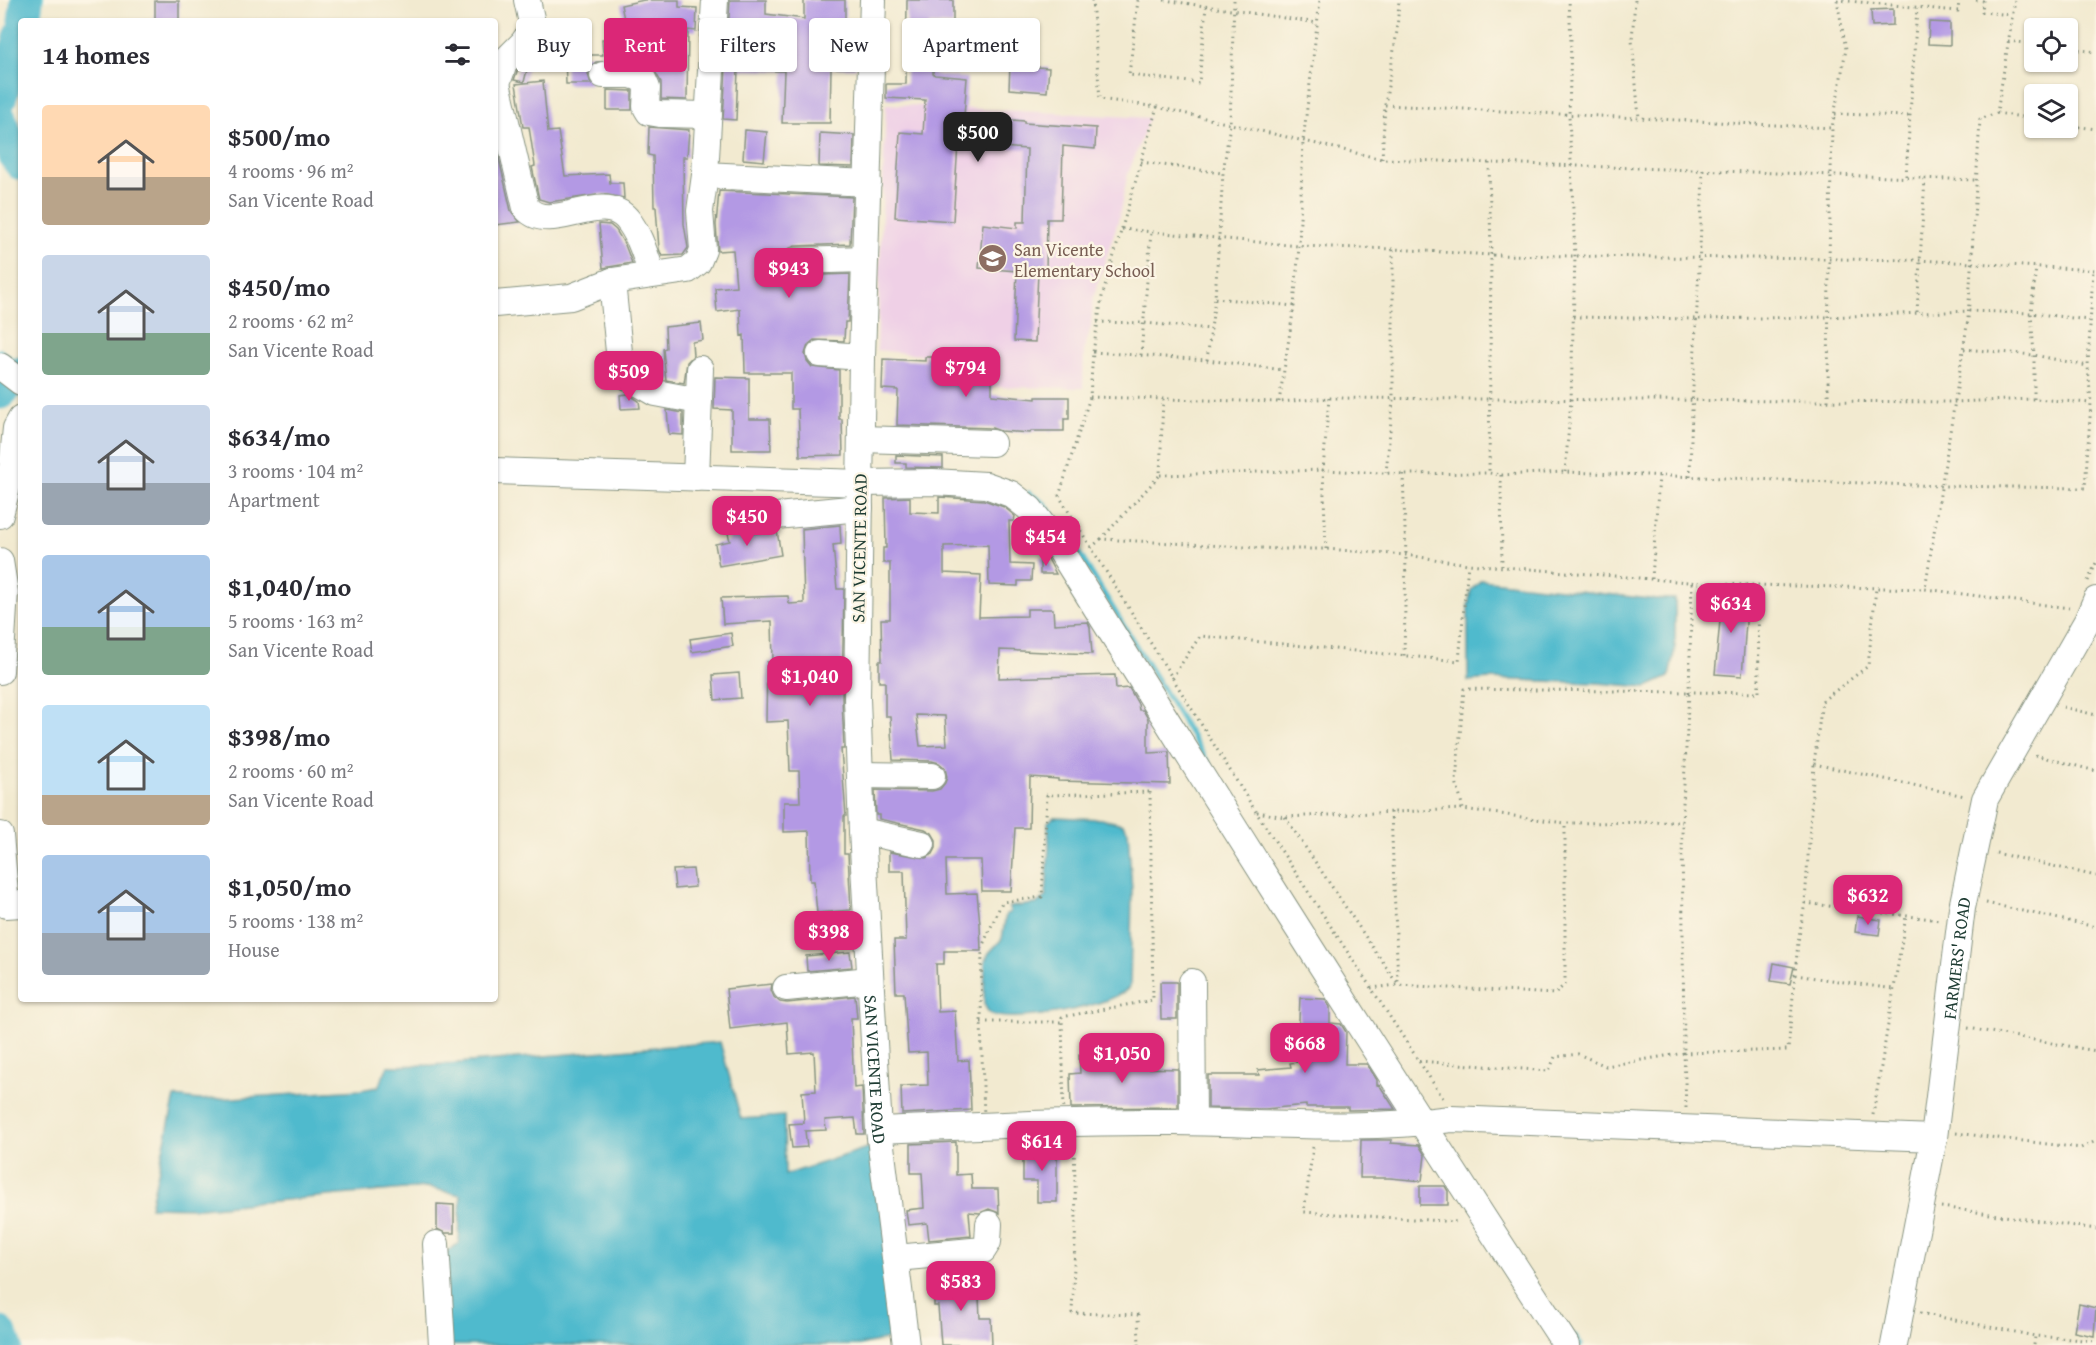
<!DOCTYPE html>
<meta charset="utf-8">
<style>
:root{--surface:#fff;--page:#f7f7f7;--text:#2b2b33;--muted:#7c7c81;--accent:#db2777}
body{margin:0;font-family:"Gentium Book Plus",serif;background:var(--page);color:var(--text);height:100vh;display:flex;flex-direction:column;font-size:22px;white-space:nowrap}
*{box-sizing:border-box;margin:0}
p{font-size:20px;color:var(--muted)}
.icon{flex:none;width:33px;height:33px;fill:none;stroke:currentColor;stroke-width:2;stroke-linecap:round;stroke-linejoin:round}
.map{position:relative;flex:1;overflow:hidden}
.side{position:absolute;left:18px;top:18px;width:480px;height:984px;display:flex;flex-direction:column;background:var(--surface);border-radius:6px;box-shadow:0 2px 4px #0004}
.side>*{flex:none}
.guide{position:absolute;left:516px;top:18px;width:570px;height:54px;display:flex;gap:12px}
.buttons{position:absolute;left:2024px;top:18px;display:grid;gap:12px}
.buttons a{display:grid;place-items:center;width:54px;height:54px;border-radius:6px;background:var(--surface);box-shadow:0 2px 4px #0004;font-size:30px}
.price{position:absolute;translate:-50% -51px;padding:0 14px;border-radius:12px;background:var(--accent);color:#fff;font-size:20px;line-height:39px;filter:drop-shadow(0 2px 3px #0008)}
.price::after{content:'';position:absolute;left:50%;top:36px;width:18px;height:14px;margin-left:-9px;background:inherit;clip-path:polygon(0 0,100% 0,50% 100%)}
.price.selected{background:#222;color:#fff}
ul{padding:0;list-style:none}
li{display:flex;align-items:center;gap:18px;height:150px;padding:0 24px}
li span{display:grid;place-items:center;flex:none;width:168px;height:120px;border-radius:6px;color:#555}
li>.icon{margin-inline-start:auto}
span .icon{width:72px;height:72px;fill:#fffc;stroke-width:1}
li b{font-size:26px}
h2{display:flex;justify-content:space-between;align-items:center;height:72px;padding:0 24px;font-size:26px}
.chip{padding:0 21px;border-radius:6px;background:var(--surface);box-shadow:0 2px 4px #0004;font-size:21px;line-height:54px}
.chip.selected{background:var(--accent);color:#fff}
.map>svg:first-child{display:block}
</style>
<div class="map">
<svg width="2096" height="1345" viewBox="0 0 2096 1345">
<rect width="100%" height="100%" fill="#fcf5e5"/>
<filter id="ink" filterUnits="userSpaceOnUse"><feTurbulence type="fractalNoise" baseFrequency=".0167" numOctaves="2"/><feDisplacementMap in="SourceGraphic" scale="12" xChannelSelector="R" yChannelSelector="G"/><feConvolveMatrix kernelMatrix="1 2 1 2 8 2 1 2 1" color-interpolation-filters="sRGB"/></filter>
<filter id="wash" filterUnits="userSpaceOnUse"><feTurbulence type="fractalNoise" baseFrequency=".008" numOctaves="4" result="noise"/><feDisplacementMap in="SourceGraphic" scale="24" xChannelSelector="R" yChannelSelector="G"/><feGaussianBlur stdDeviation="1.35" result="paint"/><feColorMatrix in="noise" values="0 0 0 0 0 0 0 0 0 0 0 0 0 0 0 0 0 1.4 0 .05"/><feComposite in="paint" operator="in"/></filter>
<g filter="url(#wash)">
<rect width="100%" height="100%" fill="#f2ead0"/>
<path fill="#efd0e6" d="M886,104L1149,118L1127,177L1118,221L1093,298L1091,326L1084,351L1083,388L923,386V355L877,350Z"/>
<path fill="#50bacd" stroke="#387c80" stroke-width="1.5" d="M1481,580L1650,599H1675V648L1669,677L1647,687L1597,683L1490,679L1468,681V606L1471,590Z
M1054,817L1101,819L1123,824L1128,831L1132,891L1130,986C1118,1006 1008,1026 989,1013L984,1004L985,961L989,953L1002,939L1006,914L1010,913V907L1036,904L1046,896L1049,845L1048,822Z
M720,1042L741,1119L784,1116L785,1175L879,1144L897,1337L859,1345H448L445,1253L459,1243L461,1195L426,1187L200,1208L150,1207L175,1097L199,1100L360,1090L378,1087L388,1066L433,1065Z"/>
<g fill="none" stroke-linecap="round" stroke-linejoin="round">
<path stroke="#50bacd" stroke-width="5" d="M0,351L11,359
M1029,493L1044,503L1076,548L1209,764
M1575,1336L1581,1345"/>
<path stroke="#50bacd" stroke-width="33" d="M24,21L27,0
M0,99L21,35
M0,118L14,155L21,164
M0,393L21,373
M0,1333L6,1345"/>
</g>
<g id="blocks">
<path fill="#b399e4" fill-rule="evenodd" d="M644,0H679V7L697,8L696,31L688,30L687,100L661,99V82L653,68L631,60L596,62L590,67L588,74L591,84H566L565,55H603L602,39L628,38L621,5Z
M730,0H766V14L804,19V0H845V34H857L856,68H831L830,123H782L784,71L738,70L736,120L723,119Z
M907,0H953V25L929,24V63H933V74L935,75L967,78L964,116L1024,121V123L1096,128L1095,149L1063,146L1061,219H1047L1046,272H1038L1035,342L1014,341L1017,271L979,268L983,224L1017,228V222H1025L1027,149L958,144L953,221L895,217L900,132L923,134L925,100L886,98V84H906Z
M155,1H179V21H155Z
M1893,9V25L1872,26L1871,10Z
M1929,22L1950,23V45L1928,44Z
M526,61L529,62L524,82L514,80L518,69Z
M1010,65L1049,68L1047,92L1009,89Z
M543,81L548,132L558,131L565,176L609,174L610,183H623L624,198L603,194L549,202L539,199L532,167L535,166L529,127H523L516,84Z
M607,90L632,91V110H607Z
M649,127L689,130L687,157H683L684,224L688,248L683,255L662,256L659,249L656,207H654L653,156L648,155Z
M745,130L767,132L764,161L743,159Z
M820,133L854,135L853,167L819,166Z
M495,141L511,211L520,222L495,225Z
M719,191L852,197L850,244L795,246L788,249L783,253L781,261L784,269L788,274L796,276L850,274L848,322H845L844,341L814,340L808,345L805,354L807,361L812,367L839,370V419H842L843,455L800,456L798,409H791V373H745L744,335L741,336L740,309L717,312L715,288L736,286L733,250L718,251L716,225Z
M599,224L610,225L616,230L625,245L632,263L603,268Z
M701,323L703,340L692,342L693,356L687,362L684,383L666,380L663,349L666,348L665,327Z
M925,357H940V362H992V395L1036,399V397H1069V419H1064V431H1031L1030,433L1000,431L992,428L897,425L898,390L882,389L883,359L925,361Z
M715,377L749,378V419H770L771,450H732V410L714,409Z
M628,394L639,401L640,408L621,409L620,395Z
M667,410L683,413V435L669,434Z
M896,455L943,457V468L906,467V463H896Z
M910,497V512L939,513V497L984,500L1004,507L1015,516L1014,521H1009L1010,564L1032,565L1031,581H1018V586L989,585L988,545L944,546V573L981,575L979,617L1027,616V609H1053L1054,624L1088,622L1090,627L1092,654L1000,650L999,678L1115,675L1116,689L1129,688L1138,704L1139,710H1143L1148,719V753L1169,752L1170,784L1058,781V779L1030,777L1029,828H1015L1011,891H982L981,860H946L947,894L977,893L980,924L981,951H944V964H936L938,1012L955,1011L958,1061L969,1060L971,1110L902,1114L901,1086L928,1085L927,1052L908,1053L904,993H896L894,940H906L904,871H889V852L926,858L933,854L936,848V840L932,833L925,829L879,819V815H876L875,790L932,791L940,789L945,783L947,777L945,768L939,763L932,761L893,760L890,716H885V682H879V661H882L881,619H890V563H883V548H886L885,498ZM916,715L945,716L947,745L920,746Z
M840,525L841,544L833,545L837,589H844L842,698L844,749H841L846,816H844V854H848L851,910L817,913L814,881H810L809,831L784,832V802H800L799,771H790L788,721L766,722L767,662H773L772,621L723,624L721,598L788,596L789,604L804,603L802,529Z
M743,527L749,532L756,533L777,531L781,555L719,566L715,544L730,541L727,529Z
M1040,557H1047L1056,574H1040Z
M1723,588L1743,589L1742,608L1747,609L1742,676L1715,674Z
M731,633L733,646L692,652L690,639Z
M739,673L741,698L715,700L713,675Z
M693,869L695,887L675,889L673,870Z
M1857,916L1881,920L1879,935L1855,932Z
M850,952L852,967L807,971L806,956Z
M1774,963L1794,967L1790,984L1771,981Z
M1160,982H1177V1019H1161Z
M772,984L771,990L774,997L780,1002L787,1003L855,996L857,1018H851L854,1088L862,1087L864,1134H857L855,1118L825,1120L826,1130L805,1131L807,1147L792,1148L789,1124L804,1123L802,1092L816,1091L814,1052L789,1054L787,1022L730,1029L726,989Z
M1300,998L1325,999L1330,1007V1023L1341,1024L1346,1032L1345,1064H1367L1377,1080V1085L1380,1086L1395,1109L1348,1110V1107H1306V1105L1265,1109L1208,1108V1075H1259L1258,1070L1291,1067L1290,1063L1297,1062Z
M1079,1055H1099V1058H1142V1068L1178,1069V1107L1071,1108L1070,1074L1080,1073Z
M1361,1140H1392L1391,1143L1419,1145L1425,1155L1422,1181L1390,1178H1360Z
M956,1142V1175L971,1174L972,1189H998L999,1213L989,1209L980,1213L969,1212L971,1236L929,1240L927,1223L908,1225L906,1210L924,1208L922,1173H911V1144Z
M1023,1148L1057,1149V1202H1037V1181H1023Z
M1420,1186H1445L1448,1191V1205H1420Z
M437,1204L454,1205V1233H445L437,1229Z
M978,1276L980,1318H991L992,1345H941L938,1306H934V1278Z
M2079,1304L2096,1308L2094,1336L2074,1332Z"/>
</g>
</g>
<g filter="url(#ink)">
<use href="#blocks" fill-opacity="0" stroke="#889482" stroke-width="1.5"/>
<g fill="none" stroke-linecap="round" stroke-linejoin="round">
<defs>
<g id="minor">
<path d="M527,0L532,23L531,31L523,43L505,61L497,83L526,208C551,236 601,189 627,219C640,235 645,255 652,274"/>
<path id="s1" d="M873,0L862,357L857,698L862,831L879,1130L906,1345"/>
<path d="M603,75H631L643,79L647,88L646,107L649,112L660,114L709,115"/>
<path d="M705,175L868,183"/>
<path d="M796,261L865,259"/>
<path d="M612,281L619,352L623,374L656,393L699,401"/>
<path d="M495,304L571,297L612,281L688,270L698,262L703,250L700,211L705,175L715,0"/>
<path d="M820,354L862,357"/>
<path d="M0,366L21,382"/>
<path d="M861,439L992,443"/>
<path d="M495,471L861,483L933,482L986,485L1011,494L1030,509L1054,540C1222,810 1392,1079 1566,1345"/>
<path d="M696,478L700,369"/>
<path d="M0,515L12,468L16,428L21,419"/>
<path d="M755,518L860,508"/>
<path d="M0,561L5,592L0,671"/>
<path d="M860,775L932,776"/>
<path d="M862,831L922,844"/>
<path d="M0,835L6,905L21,904"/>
<path d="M1192,982L1193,1122"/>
<path d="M786,988L870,980"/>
<path d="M879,1130C978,1126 1076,1121 1175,1122C1266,1123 1361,1131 1451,1119L1934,1138"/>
<path d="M436,1244L442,1345"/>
<path d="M896,1258L983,1250L988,1242L989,1224"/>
<path id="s2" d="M1894,1345L1934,1138L1962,908L1985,799L2087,621L2096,600"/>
</g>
</defs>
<use href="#minor" stroke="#889482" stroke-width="28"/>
<path stroke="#889482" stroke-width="3" stroke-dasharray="1.5 4.5" stroke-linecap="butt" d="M1092,0L1100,99L1157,107L1102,297L1093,352L1090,397L1059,496L1256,812L1443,1098
M1138,0L1129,75L1199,83L1206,6
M1164,0L1318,23
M1635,0L1632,40L1639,118
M1837,0L1958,11L1959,0
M1976,0L1983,1L1982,12L2012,15
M2015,0L1997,113L2034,119
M2008,41L2034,44
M2067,48L2096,52
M1385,105L1832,128
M1157,107L1382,159L1976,180
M1997,113L1980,119L1968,319L1925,589L2069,608
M1835,114L1910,116
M2067,125L2096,129
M1382,159L1385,105L1397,31L1399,0
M1141,162L1222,173
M1489,163L1491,255L1489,473
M1906,176L1917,8
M1122,229L1299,246L1393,249L1491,255L1917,260L2096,270
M1215,298L1294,306
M1917,312L1925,178
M1573,317L1695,319L1828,317L1969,311L2031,313L2089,320
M1097,322L1144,323L1211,329
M1964,349L2034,355L2088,366
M1093,352L1207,360L1284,370
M1141,355L1151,232
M1207,360L1215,298L1223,173L1230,124L1234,0
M1090,397L1279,402L1329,398L1954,402L2034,399L2091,403
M2034,399V355L2031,313L2036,267
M1828,401L1829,259L1832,128L1846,49L1837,0
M1279,402L1294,306L1299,246L1303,141L1320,0
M1565,472L1571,401L1575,257L1569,115L1571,41L1569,0
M1386,473L1393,400V249
M1403,474L1406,555L1404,656
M1160,475L1323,470L1403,474L1489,473L1501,475L1565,472L1941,486L2085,488L2091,403L2088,366L2093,269
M1501,475L1502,566
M1690,477C1692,375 1700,273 1703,170
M1101,539L1160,475L1163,399
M1091,548L1101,539L1279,549H1326L1406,555L1468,564L1712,584L1925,589
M1326,549L1323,470L1329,398
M1652,579L1659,476
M2088,581L2096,563
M1692,583L1689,692L1759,693L1758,585
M1172,678L1200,636L1459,661L1468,564
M2063,707L2096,715
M2035,755L2096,771
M1814,764L1965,796
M1150,792L1153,1000L1062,1017L1064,1115L984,1118L981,1022L982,947L1002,902L1042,897L1047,795Z
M1257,812L1285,817L1463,809L1565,823L1682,822
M1391,812L1398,983
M1285,817L1398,985
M1996,853L2096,876
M1805,903L1940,920
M1986,903L2096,927
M1795,975L1894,989
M1371,988L1398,985L1555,994L1565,984V823
M981,1022H1062
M1968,1028L2096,1051
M1419,1061L1549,1071L1555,1057L1578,1054L1606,1066L1684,1053L1682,822L1689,692L1464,689L1456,781L1463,809
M1686,1108L1684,1053L1788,1050L1798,942L1805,903L1814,764L1822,701L1868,666L1876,588
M1873,1115L1906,916
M1956,1133L2081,1148L2096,1141
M1074,1144L1076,1219L1072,1313L1138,1315L1139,1345
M1313,1147L1304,1212L1459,1222
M1941,1207L2096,1229
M1920,1313L2035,1336L2096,1341
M2034,1345L2035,1336"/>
<use href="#minor" stroke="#fff" stroke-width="26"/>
</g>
</g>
<defs>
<symbol id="school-disc" viewBox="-11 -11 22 22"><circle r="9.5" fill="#8d6e63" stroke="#fcf5e5"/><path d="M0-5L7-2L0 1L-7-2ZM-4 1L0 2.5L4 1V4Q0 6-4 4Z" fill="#fff"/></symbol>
</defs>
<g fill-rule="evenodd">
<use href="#school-disc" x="976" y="242" width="33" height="33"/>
</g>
<g text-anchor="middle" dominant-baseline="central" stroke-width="4.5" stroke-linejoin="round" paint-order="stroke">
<g font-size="18" fill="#785e54" stroke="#fcf5e5" text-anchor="start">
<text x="1014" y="249">San Vicente<tspan x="1014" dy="21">Elementary School</tspan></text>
</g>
<g font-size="18" fill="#1f3d34" stroke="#fcf5e5">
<text transform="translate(859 548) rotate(-89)">SAN VICENTE ROAD</text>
<text stroke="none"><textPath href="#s2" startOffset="392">FARMERS' ROAD</textPath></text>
<text stroke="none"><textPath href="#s1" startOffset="1070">SAN VICENTE ROAD</textPath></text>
</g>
</g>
</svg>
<div class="buttons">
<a><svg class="icon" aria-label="locate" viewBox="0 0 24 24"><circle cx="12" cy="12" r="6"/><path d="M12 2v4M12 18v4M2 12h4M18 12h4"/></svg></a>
<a><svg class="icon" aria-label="layers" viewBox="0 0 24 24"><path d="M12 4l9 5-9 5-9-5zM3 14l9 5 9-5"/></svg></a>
</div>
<b class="price selected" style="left:978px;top:163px">$500</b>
<b class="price" style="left:789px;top:299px">$943</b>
<b class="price" style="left:966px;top:398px">$794</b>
<b class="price" style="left:629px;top:402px">$509</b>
<b class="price" style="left:747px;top:547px">$450</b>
<b class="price" style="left:1046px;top:567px">$454</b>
<b class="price" style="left:1731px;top:634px">$634</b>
<b class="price" style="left:810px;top:707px">$1,040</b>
<b class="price" style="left:1868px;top:926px">$632</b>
<b class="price" style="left:829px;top:962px">$398</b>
<b class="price" style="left:1305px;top:1074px">$668</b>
<b class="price" style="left:1122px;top:1084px">$1,050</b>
<b class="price" style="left:1042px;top:1172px">$614</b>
<b class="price" style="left:961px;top:1312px">$583</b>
<div class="guide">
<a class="chip">Buy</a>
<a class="chip selected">Rent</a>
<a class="chip">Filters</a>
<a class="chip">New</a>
<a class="chip">Apartment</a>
</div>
<section class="side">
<h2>14 homes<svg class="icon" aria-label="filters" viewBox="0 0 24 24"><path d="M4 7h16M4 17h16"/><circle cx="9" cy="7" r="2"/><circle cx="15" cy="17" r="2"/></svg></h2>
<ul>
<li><span style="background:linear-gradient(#ffd9b3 60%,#b9a48a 0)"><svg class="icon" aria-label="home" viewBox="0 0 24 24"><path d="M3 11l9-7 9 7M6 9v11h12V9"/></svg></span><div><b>$500/mo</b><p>4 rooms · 96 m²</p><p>San Vicente Road</p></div></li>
<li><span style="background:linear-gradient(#c9d6e8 65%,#7fa58c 0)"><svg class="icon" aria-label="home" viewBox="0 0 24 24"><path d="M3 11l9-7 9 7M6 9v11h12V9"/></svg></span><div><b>$450/mo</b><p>2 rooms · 62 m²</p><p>San Vicente Road</p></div></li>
<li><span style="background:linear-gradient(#c9d6e8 65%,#9aa5b1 0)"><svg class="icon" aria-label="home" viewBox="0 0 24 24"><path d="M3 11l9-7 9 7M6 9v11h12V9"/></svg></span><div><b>$634/mo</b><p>3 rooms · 104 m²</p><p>Apartment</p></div></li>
<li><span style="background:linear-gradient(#a9c7e8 60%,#7fa58c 0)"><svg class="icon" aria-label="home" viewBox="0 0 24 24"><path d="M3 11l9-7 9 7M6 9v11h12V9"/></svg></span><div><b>$1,040/mo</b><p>5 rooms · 163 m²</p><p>San Vicente Road</p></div></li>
<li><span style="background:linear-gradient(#bfe0f5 75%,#b9a48a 0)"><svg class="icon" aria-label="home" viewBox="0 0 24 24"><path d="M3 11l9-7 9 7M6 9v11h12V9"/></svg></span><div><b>$398/mo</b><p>2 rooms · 60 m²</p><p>San Vicente Road</p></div></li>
<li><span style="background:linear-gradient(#a9c7e8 65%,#9aa5b1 0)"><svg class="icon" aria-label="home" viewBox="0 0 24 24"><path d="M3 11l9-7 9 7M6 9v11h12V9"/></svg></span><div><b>$1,050/mo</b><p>5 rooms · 138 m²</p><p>House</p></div></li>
</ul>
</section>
</div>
